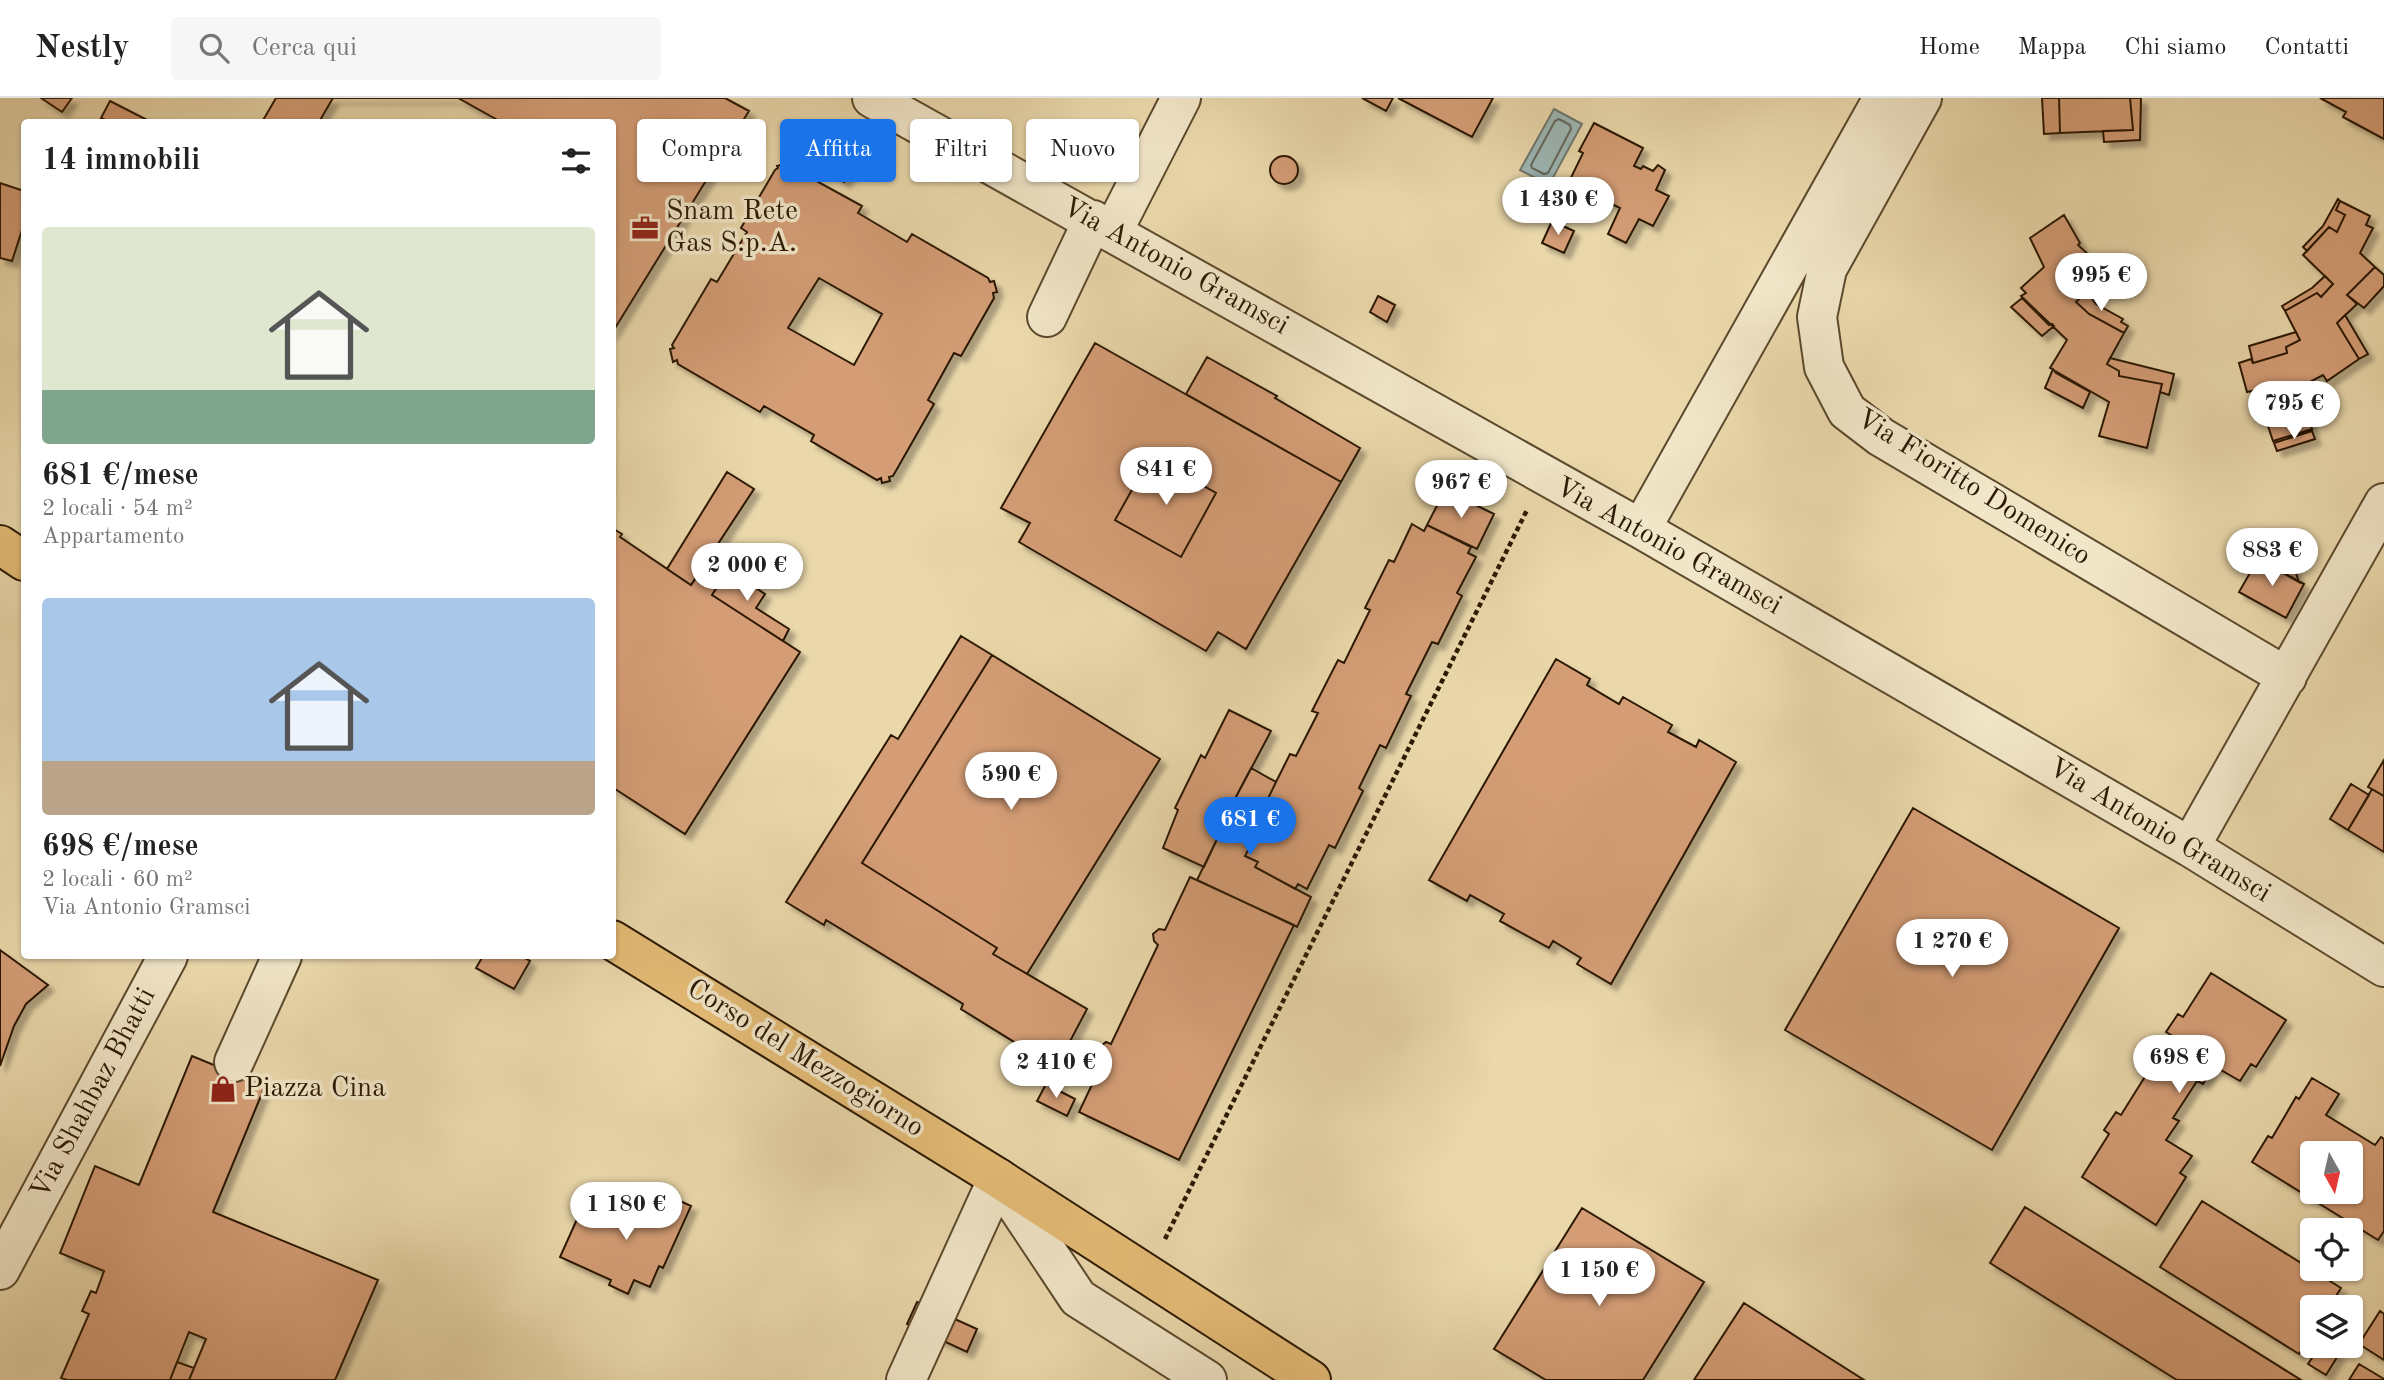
<!DOCTYPE html>
<html lang="it">
<meta charset="utf-8">
<style>
:root{--surface:#fff;--page:#f6f6f6;--text:#222;--muted:#767676;--line:#e0e0e0;--accent:#1a73e8}
body{margin:0;font-family:"Old Standard TT",serif;background:var(--page);color:var(--text);height:100vh;display:flex;flex-direction:column;font-size:26px;white-space:nowrap}
*{box-sizing:border-box;margin:0}
p{font-size:23px;color:var(--muted)}
.icon{flex:none;width:38px;height:38px;fill:none;stroke:currentColor;stroke-width:2;stroke-linecap:round;stroke-linejoin:round}
.map{position:relative;flex:1;overflow:hidden}
.panel{position:absolute;left:21px;top:21px;width:595px;height:840px;display:flex;flex-direction:column;background:var(--surface);border-radius:7px;box-shadow:0 2px 5px #0004}
.panel>*{flex:none}
.banner{position:absolute;left:637px;top:21px;width:665px;height:63px;display:flex;gap:14px}
.needle{width:46px;rotate:172deg}
.controls{position:absolute;left:2300px;top:1043px;display:grid;gap:14px}
.controls a{display:grid;place-items:center;width:63px;height:63px;border-radius:7px;background:var(--surface);box-shadow:0 2px 5px #0004;font-size:35px}
.price{position:absolute;translate:-50% -60px;padding:0 16px;border-radius:24px;background:#fff;color:#222;font-size:23px;line-height:46px;filter:drop-shadow(0 2px 4px #0008)}
.price::after{content:'';position:absolute;left:50%;top:42px;width:21px;height:16px;margin-left:-10px;background:inherit;clip-path:polygon(0 0,100% 0,50% 100%)}
.price.on{background:var(--accent);color:#fff}
ul{padding:0;list-style:none}
li{display:grid;align-content:center;gap:14px;height:371px;padding:0 21px}
li span{display:grid;place-items:center;height:217px;border-radius:7px;color:#555}
li>.icon{margin-inline-start:auto}
span .icon{width:126px;height:126px;fill:#fffc;stroke-width:1}
li b{font-size:30px}
h2{display:flex;justify-content:space-between;align-items:center;height:84px;padding:0 21px;font-size:30px}
.tag{padding:0 24px;border-radius:7px;background:var(--surface);box-shadow:0 2px 5px #0004;font-size:24px;line-height:63px}
.tag.on{background:var(--accent);color:#fff}
header{display:flex;align-items:center;gap:42px;box-sizing:border-box;height:98px;padding:0 35px;background:var(--surface);border-bottom:2px solid var(--line)}
header strong{font-size:33px}
nav{display:flex;gap:38px;margin-inline-start:auto;font-size:24px}
.search{width:490px;height:63px;background:var(--page);display:flex;align-items:center;gap:18px;box-sizing:border-box;padding:0 24px;border-radius:7px;color:var(--muted);font-size:26px}
.map>svg:first-child{display:block}
</style>
<header>
<strong>Nestly</strong>
<div class="search"><svg class="icon" aria-label="search" viewBox="0 0 24 24"><circle cx="10" cy="10" r="6"/><path d="M15 15l6 6"/></svg>Cerca qui</div>
<nav><a>Home</a><a>Mappa</a><a>Chi siamo</a><a>Contatti</a></nav>
</header>
<div class="map">
<svg width="2384" height="1282" viewBox="0 0 2384 1282">
<defs>
<filter id="shadow"><feDropShadow dx="6" dy="6" stdDeviation="2" flood-color="#0004"/></filter>
</defs>
<rect width="100%" height="100%" fill="#ead8ab"/>
<filter id="stains"><feTurbulence type="fractalNoise" baseFrequency=".00286" numOctaves="4"/><feColorMatrix values="0 0 0 0 .2 0 0 0 0 .09 0 0 0 0 .02 0 0 0 .5 -.17"/></filter>
<radialGradient id="worn" r=".72"><stop offset=".6" stop-color="#630" stop-opacity="0"/><stop offset="1" stop-color="#630" stop-opacity=".3"/></radialGradient>
<path fill="#9db7b5" stroke="#6f786e" stroke-width="2" d="M1554,11L1582,26L1549,87L1520,72Z"/>
<g fill="none" stroke-linecap="round" stroke-linejoin="round">
<path stroke="#64685c" stroke-width="2" d="M1559,21L1570,27L1571,31L1548,75L1544,76L1532,70L1531,67L1555,23Z"/>
</g>
<path fill="#d49d76" stroke="#2b1903" stroke-width="2" fill-rule="evenodd" filter="url(#shadow)" d="M41,0H72L62,14Z
M276,0H725L749,13L612,235V24H262Z
M333,0H458L501,24H319Z
M1362,0H1393L1386,13Z
M1398,0H1493L1472,39Z
M2042,0H2059L2060,35L2044,36Z
M2059,0H2130L2133,32L2060,35Z
M2130,0H2141L2140,42L2104,44L2103,33L2133,32Z
M2320,0H2384V41L2343,19L2346,14Z
M110,3L151,24H110L101,20Z
M1594,25L1643,50L1634,68L1641,71L1643,68L1653,73L1658,67L1665,72L1656,92L1669,98L1653,128L1639,121L1626,145L1608,136L1620,110L1606,103L1603,109L1588,101L1585,107L1563,96L1583,55L1579,53Z
M849,48L862,57L844,84L833,76Z
M1270 72a14 14 0 1 1 28 0a14 14 0 1 1-28 0Z
M789,65V68L862,108L858,115L907,144L912,136L988,180L990,184L994,183L997,194L993,195L994,200L961,258L954,255L928,302L934,306L893,378L889,379L890,383L882,385L881,380L877,382L811,343L814,337L764,308L760,314L678,266L677,262L673,264L670,251L674,250L672,247L711,181L717,184L747,134L741,130L775,72L778,70L777,68ZM819,180L882,216L854,267L788,230Z
M0,85L24,93V126L12,163L0,160Z
M2338,101L2340,103L2336,112L2345,117L2337,134L2329,129L2307,153L2303,149L2323,128Z
M2340,103L2370,118L2366,127L2373,130L2360,155L2375,169L2347,197L2357,206L2337,225L2359,261L2327,283L2323,277L2300,289L2312,331L2273,343L2256,292L2247,294L2239,265L2251,261L2253,265L2287,255L2286,249L2300,242L2285,213L2317,195L2321,199L2333,186L2303,157L2329,129L2337,134L2345,117L2336,112Z
M2064,117L2080,145L2078,147L2104,171L2101,175L2103,178L2076,204L2089,216L2124,235L2107,266L2119,273V278L2162,286L2147,350L2099,338L2109,304L2050,270L2067,242L2021,198L2026,195L2021,190L2044,169L2030,140Z
M1552,123L1574,133L1564,155L1542,145Z
M2375,169L2384,177V188L2364,210L2347,197Z
M2325,178L2333,186L2321,199L2317,195L2285,213L2282,208L2312,190Z
M2087,194L2096,206L2123,221L2121,224L2128,228L2124,235L2089,216L2076,204Z
M1378,198L1395,207L1387,224L1370,214Z
M2022,200L2049,227L2052,226L2054,228L2042,238L2011,209Z
M2345,217L2368,256L2359,261L2337,225Z
M2296,234L2300,242L2286,249L2287,255L2253,265L2249,248Z
M1095,245L1341,384L1246,551L1218,534L1206,553L1019,444L1030,425L1001,410ZM1151,358L1216,395L1181,459L1115,422Z
M1207,259L1277,298L1275,300L1360,350L1341,384L1186,296Z
M2110,260L2174,276L2169,297L2160,294L2162,286L2119,278V273L2107,266Z
M2053,271L2056,275L2090,294L2083,310L2045,290Z
M2312,333L2315,341L2277,353L2274,345Z
M1151,358L1216,395L1181,459L1115,422Z
M727,374L754,391L691,487L667,471Z
M1445,392L1494,416L1477,451L1427,427Z
M1412,426L1424,433L1427,427L1471,449L1468,455L1476,459L1457,495L1462,498L1438,546L1432,544L1406,596L1411,598L1386,650L1380,647L1359,690L1363,693L1335,750L1329,747L1307,791L1298,786L1295,791L1255,769L1258,764L1245,758L1267,716L1262,713L1276,684L1290,656L1296,658L1318,615L1312,613L1338,562L1344,565L1370,512L1365,510L1389,462L1394,464Z
M612,430L622,436L620,439L691,487L717,450L737,463L731,474L728,472L722,481L712,497L800,554L685,736L612,689Z
M2281,433L2299,484L2269,467L2261,438Z
M2258,461L2304,486L2286,520L2239,494Z
M728,472L765,496L756,510L789,531L783,543L712,497Z
M961,538L992,557L862,765L997,850L993,856L1087,911L1056,970L961,911L963,906L826,822L824,827L786,804L891,637L898,641Z
M992,557L1160,661L1027,876L993,856L997,850L862,765Z
M1556,561L1590,581L1587,587L1619,606L1623,599L1672,627L1668,634L1696,649L1699,642L1736,664L1611,886L1577,866L1581,860L1553,843L1549,850L1500,823L1504,816L1470,797L1467,803L1429,782Z
M1229,612L1271,633L1218,733H1221L1204,769L1163,750L1178,712L1175,710L1201,657L1205,660Z
M2384,662V698L2368,689Z
M1251,670L1276,684L1262,713L1267,716L1245,758L1258,764L1255,769L1311,799L1297,829L1197,782L1221,733H1218Z
M2351,686L2369,697L2348,732L2330,721Z
M2372,691L2384,698V754L2348,732Z
M1913,710L2119,830L1992,1052L1785,932Z
M1190,779L1294,827L1179,1062L1079,1014L1105,959L1101,957L1100,949L1106,944L1111,946L1158,847L1154,843L1153,836L1159,831L1165,832Z
M0,852L48,887L26,906L14,928L0,968Z
M483,858H521L530,863L514,891L476,870Z
M2211,875L2286,922L2256,969L2251,966L2240,983L2214,968L2203,986L2197,983L2173,1020L2179,1023L2166,1042L2192,1058L2180,1075L2186,1079L2156,1127L2082,1079L2109,1036L2104,1032L2116,1014L2121,1017L2171,937L2166,934L2178,916L2183,919Z
M192,958L265,988L213,1114L378,1182L335,1282H189L206,1241L189,1234L170,1282H67L61,1280L89,1216L82,1213L91,1193L96,1195L104,1173L60,1155L95,1068L139,1087Z
M2312,980L2339,996L2326,1017L2375,1047L2381,1039L2384,1041V1133L2378,1142L2252,1064L2268,1038L2272,1040L2296,999L2299,1001ZM2312,1055H2350V1094H2312Z
M1046,986L1075,1001L1067,1018L1037,1003Z
M663,1095L691,1108L663,1170L659,1168L650,1189L634,1182L628,1196L609,1187L611,1182L560,1159L578,1119L591,1124L600,1103L625,1115L626,1111L650,1122Z
M2202,1103L2341,1190L2329,1209H2312V1236L2299,1256L2160,1169Z
M2025,1109L2301,1282H2177L1990,1165Z
M1582,1110L1704,1184L1643,1282H1546L1494,1251Z
M917,1204L977,1231L967,1254L907,1226Z
M1744,1205L1820,1254L1864,1282H1694Z
M2380,1213L2384,1216V1262L2359,1246Z
M2320,1248H2325L2339,1256L2326,1277L2308,1266Z
M177,1264L194,1270L189,1282H170Z
M2359,1266L2384,1281V1282H2349Z"/>
<g fill="none" stroke-linecap="round" stroke-linejoin="round">
<defs>
<path id="minor" d="M872,0L1641,431L2190,749L2384,869
M1922,0L1827,171L1817,219L1824,269L1847,313L1881,339L2287,579
M1113,133L1181,0
M1047,219L1093,122
M1641,431L1883,0
M2190,749L2384,405
M234,964L282,858
M998,1080L1078,1200L1207,1282
M0,1172L168,858
M906,1282L998,1080"/>
<path id="major" d="M0,447L24,463
M612,842L998,1080L1311,1282"/>
</defs>
<use href="#minor" stroke="#5b492d" stroke-width="42"/>
<use href="#major" stroke="#2b1903" stroke-width="42"/>
<path stroke="#2b1903" stroke-width="4.5" stroke-dasharray="5 3.5" stroke-linecap="butt" d="M1165,1141L1527,412"/>
<use href="#minor" stroke="#f1e6c8" stroke-width="38"/>
<use href="#major" stroke="#e5bc76" stroke-width="38"/>
</g>
<defs>
<symbol id="office-bare" viewBox="-9 -9 18 18"><path d="M-6-3h4V-5.5h4V-3h4V5H-6ZM-1-4.5V-3h2v-1.5ZM-6 0V1H6V0Z" fill="#8f2418" stroke="#f1e6c8" stroke-width="2.5" paint-order="stroke"/></symbol>
<symbol id="shop-bare" viewBox="-9 -9 18 18"><path d="M-5-2.5h2.3a2.7 3.5 0 0 1 5.4 0H5L5.5 6h-11ZM-1.5-2.5h3a1.5 2.3 0 0 0-3 0Z" fill="#8f2418" stroke="#f1e6c8" stroke-width="2.5" paint-order="stroke"/></symbol>
</defs>
<g fill-rule="evenodd">
<use href="#office-bare" x="626" y="111" width="38" height="38"/>
<use href="#shop-bare" x="204" y="972" width="38" height="38"/>
</g>
<g text-anchor="middle" dominant-baseline="central" stroke-width="7" stroke-linejoin="round" paint-order="stroke">
<g font-size="28" fill="#2b1903" stroke="#f1e6c8" text-anchor="start">
<text x="666" y="114">Snam Rete<tspan x="666" dy="32">Gas S.p.A.</tspan></text>
<text x="244" y="991">Piazza Cina</text>
</g>
<g font-size="28" fill="#2b1903" stroke="#f1e6c8">
<text transform="translate(1175 169) rotate(29)">Via Antonio Gramsci</text>
<text transform="translate(1973 390) rotate(32)">Via Fioritto Domenico</text>
<text transform="translate(1668 449) rotate(29)">Via Antonio Gramsci</text>
<text transform="translate(2159 733) rotate(31)">Via Antonio Gramsci</text>
<text transform="translate(805 961) rotate(32)">Corso del Mezzogiorno</text>
<text transform="translate(94 996) rotate(-62)">Via Shahbaz Bhatti</text>
</g>
</g>
<rect width="100%" height="100%" filter="url(#stains)"/>
<rect width="100%" height="100%" fill="url(#worn)"/>
</svg>
<div class="controls">
<a><svg class="needle" viewBox="-14 -14 28 28"><path d="M0-13l5 13h-10z" fill="#e53935"/><path d="M0 13l5-13h-10z" fill="#767676"/></svg></a>
<a><svg class="icon" aria-label="locate" viewBox="0 0 24 24"><circle cx="12" cy="12" r="6"/><path d="M12 2v4M12 18v4M2 12h4M18 12h4"/></svg></a>
<a><svg class="icon" aria-label="layers" viewBox="0 0 24 24"><path d="M12 4l9 5-9 5-9-5zM3 14l9 5 9-5"/></svg></a>
</div>
<b class="price" style="left:1558px;top:139px">1 430 €</b>
<b class="price" style="left:2101px;top:215px">995 €</b>
<b class="price" style="left:2294px;top:343px">795 €</b>
<b class="price" style="left:1166px;top:409px">841 €</b>
<b class="price" style="left:1461px;top:422px">967 €</b>
<b class="price" style="left:2272px;top:490px">883 €</b>
<b class="price" style="left:747px;top:505px">2 000 €</b>
<b class="price" style="left:1011px;top:714px">590 €</b>
<b class="price on" style="left:1250px;top:759px">681 €</b>
<b class="price" style="left:1952px;top:881px">1 270 €</b>
<b class="price" style="left:2179px;top:997px">698 €</b>
<b class="price" style="left:1056px;top:1002px">2 410 €</b>
<b class="price" style="left:626px;top:1144px">1 180 €</b>
<b class="price" style="left:1599px;top:1210px">1 150 €</b>
<div class="banner">
<a class="tag">Compra</a>
<a class="tag on">Affitta</a>
<a class="tag">Filtri</a>
<a class="tag">Nuovo</a>
</div>
<section class="panel">
<h2>14 immobili<svg class="icon" aria-label="filters" viewBox="0 0 24 24"><path d="M4 7h16M4 17h16"/><circle cx="9" cy="7" r="2"/><circle cx="15" cy="17" r="2"/></svg></h2>
<ul>
<li><span style="background:linear-gradient(#dfe7d0 75%,#7fa58c 0)"><svg class="icon" aria-label="home" viewBox="0 0 24 24"><path d="M3 11l9-7 9 7M6 9v11h12V9"/></svg></span><div><b>681 €/mese</b><p>2 locali · 54 m²</p><p>Appartamento</p></div></li>
<li><span style="background:linear-gradient(#a9c7e8 75%,#b9a48a 0)"><svg class="icon" aria-label="home" viewBox="0 0 24 24"><path d="M3 11l9-7 9 7M6 9v11h12V9"/></svg></span><div><b>698 €/mese</b><p>2 locali · 60 m²</p><p>Via Antonio Gramsci</p></div></li>
</ul>
</section>
</div>
